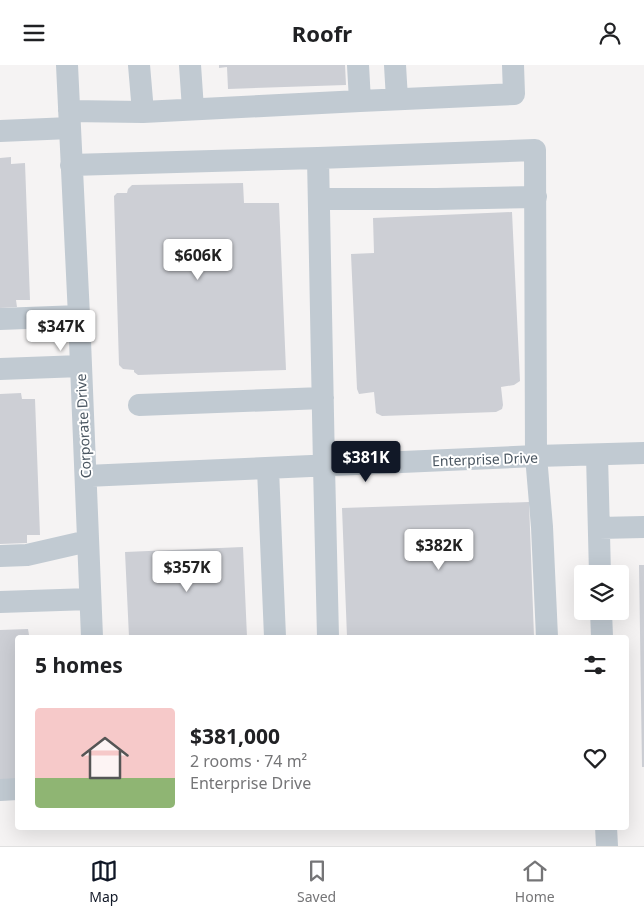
<!DOCTYPE html>
<meta charset="utf-8">
<style>
:root{--surface:#fff;--page:#f6f6f6;--text:#202124;--muted:#757577;--line:#e0e0e0;--accent:#111827}
body{margin:0;font-family:"Noto Sans",sans-serif;background:var(--page);color:var(--text);height:100vh;display:flex;flex-direction:column;font-size:19px;white-space:nowrap}
*{box-sizing:border-box;margin:0}
p{font-size:16px;color:var(--muted)}
.icon{flex:none;width:28px;height:28px;fill:none;stroke:currentColor;stroke-width:2;stroke-linecap:round;stroke-linejoin:round}
.map{position:relative;flex:1;overflow:hidden}
.drawer{position:absolute;left:15px;top:570px;width:614px;height:195px;display:flex;flex-direction:column;background:var(--surface);border-radius:5px;box-shadow:0 5px 20px #0002}
.drawer>*{flex:none}
.controls{position:absolute;left:574px;top:500px;display:grid;gap:10px}
.controls a{display:grid;place-items:center;width:55px;height:55px;border-radius:5px;background:var(--surface);box-shadow:0 5px 20px #0002;font-size:25px}
.price{position:absolute;translate:-50% -42px;padding:0 11px;border-radius:5px;background:#fff;color:#222;font-size:16px;line-height:32px;filter:drop-shadow(0 1px 2px #0008)}
.price::after{content:'';position:absolute;left:50%;top:30px;width:15px;height:11px;margin-left:-8px;background:inherit;clip-path:polygon(0 0,100% 0,50% 100%)}
.price.selected{background:var(--accent);color:#fff}
ul{padding:0;list-style:none}
li{display:flex;align-items:center;gap:15px;height:125px;padding:0 20px}
li span{display:grid;place-items:center;flex:none;width:140px;height:100px;border-radius:5px;color:#555}
li>.icon{margin-inline-start:auto}
span .icon{width:60px;height:60px;fill:#fffc;stroke-width:1}
li b{font-size:21px}
h2{display:flex;justify-content:space-between;align-items:center;height:60px;padding:0 20px;font-size:21px}
header{display:flex;justify-content:space-between;align-items:center;height:65px;padding:0 20px;background:var(--surface);font-size:22px;font-weight:700}
.dock{display:flex;justify-content:space-around;align-items:center;height:70px;border-top:1px solid var(--line);background:var(--surface);font-size:14px;color:var(--muted)}
.dock a{display:grid;justify-items:center;gap:2px}
.dock .selected{color:var(--accent)}
.map>svg:first-child{display:block}
</style>
<header><svg class="icon" aria-label="menu" viewBox="0 0 24 24"><path d="M4 6h16M4 12h16M4 18h16"/></svg>Roofr<svg class="icon" aria-label="person" viewBox="0 0 24 24"><circle cx="12" cy="8" r="4"/><path d="M4 21q1-7 8-7t8 7"/></svg></header>
<div class="map">
<svg width="644" height="781" viewBox="0 0 644 781">
<rect width="100%" height="100%" fill="#f5f3f3"/>
<path fill="#cdcfd5" d="M219,0H345L346,20L228,24L227,2L219,3Z
M11,92V99L25,98L30,235H16L17,242L0,243V93Z
M243,118L244,138H279L286,305L138,310L134,307V305L123,304L119,300L114,131L117,128H127L128,124L132,120Z
M512,147L520,316L514,320L501,322L503,340L502,344L496,347L382,351L376,348L374,327L359,329L357,324L351,189L374,188L373,153Z
M21,328L22,334H35L40,470H27V478L0,479V329Z
M529,437L534,572H347L342,443Z
M243,482L247,572H129L125,487Z
M639,500H644V702H642Z
M28,564L29,570H42V572H18V714L0,715V565Z"/>
<g fill="none" stroke-linecap="round" stroke-linejoin="round">
<path stroke="#c1cad2" stroke-width="22" d="M67,0L79,251L92,572
M190,0L193,44
M395,0L397,34
M360,36L514,29L513,0
M69,46L143,47L139,0
M143,47L360,36L358,0
M0,66L70,63
M318,93L324,401L328,572
M71,100L318,93L535,85L536,391L542,462L547,572
M319,134H436L536,132
M0,254L79,251
M0,304L81,301
M139,340L323,333
M597,390L600,509
M268,404L275,572
M86,411L536,391L644,388
M599,463L644,462
M0,491L27,490L88,476
M0,537L90,534
M601,546L602,572
M0,725L18,724
M606,762L607,781"/>
</g>
<g text-anchor="middle" dominant-baseline="central" stroke-width="4" stroke-linejoin="round" paint-order="stroke">
<g font-size="14" fill="#4a5661" stroke="#fff">
<text transform="translate(83 361) rotate(-93)">Corporate Drive</text>
<text transform="translate(485 394) rotate(-2)">Enterprise Drive</text>
</g>
</g>
</svg>
<div class="controls">
<a><svg class="icon" aria-label="layers" viewBox="0 0 24 24"><path d="M12 4l9 5-9 5-9-5zM3 14l9 5 9-5"/></svg></a>
</div>
<b class="price" style="left:198px;top:216px">$606K</b>
<b class="price" style="left:61px;top:287px">$347K</b>
<b class="price selected" style="left:366px;top:418px">$381K</b>
<b class="price" style="left:439px;top:506px">$382K</b>
<b class="price" style="left:187px;top:528px">$357K</b>
<section class="drawer">
<h2>5 homes<svg class="icon" aria-label="filters" viewBox="0 0 24 24"><path d="M4 7h16M4 17h16"/><circle cx="9" cy="7" r="2"/><circle cx="15" cy="17" r="2"/></svg></h2>
<ul>
<li><span style="background:linear-gradient(#f6c9c9 70%,#8fb573 0)"><svg class="icon" aria-label="home" viewBox="0 0 24 24"><path d="M3 11l9-7 9 7M6 9v11h12V9"/></svg></span><div><b>$381,000</b><p>2 rooms · 74 m²</p><p>Enterprise Drive</p></div><svg class="icon" aria-label="heart" viewBox="0 0 24 24"><path d="M12 20l-8-8c-3-5 5-10 8-4 3-6 11-1 8 4z"/></svg></li>
</ul>
</section>
</div>
<nav class="dock">
<a class="selected"><svg class="icon" aria-label="map" viewBox="0 0 24 24"><path d="M3 6l6-2 6 2 6-2v14l-6 2-6-2-6 2zM9 4v14M15 6v14"/></svg>Map</a>
<a><svg class="icon" aria-label="saved" viewBox="0 0 24 24"><path d="M7 4h10v16l-5-4-5 4z"/></svg>Saved</a>
<a><svg class="icon" aria-label="home" viewBox="0 0 24 24"><path d="M3 11l9-7 9 7M6 9v11h12V9"/></svg>Home</a>
</nav>
